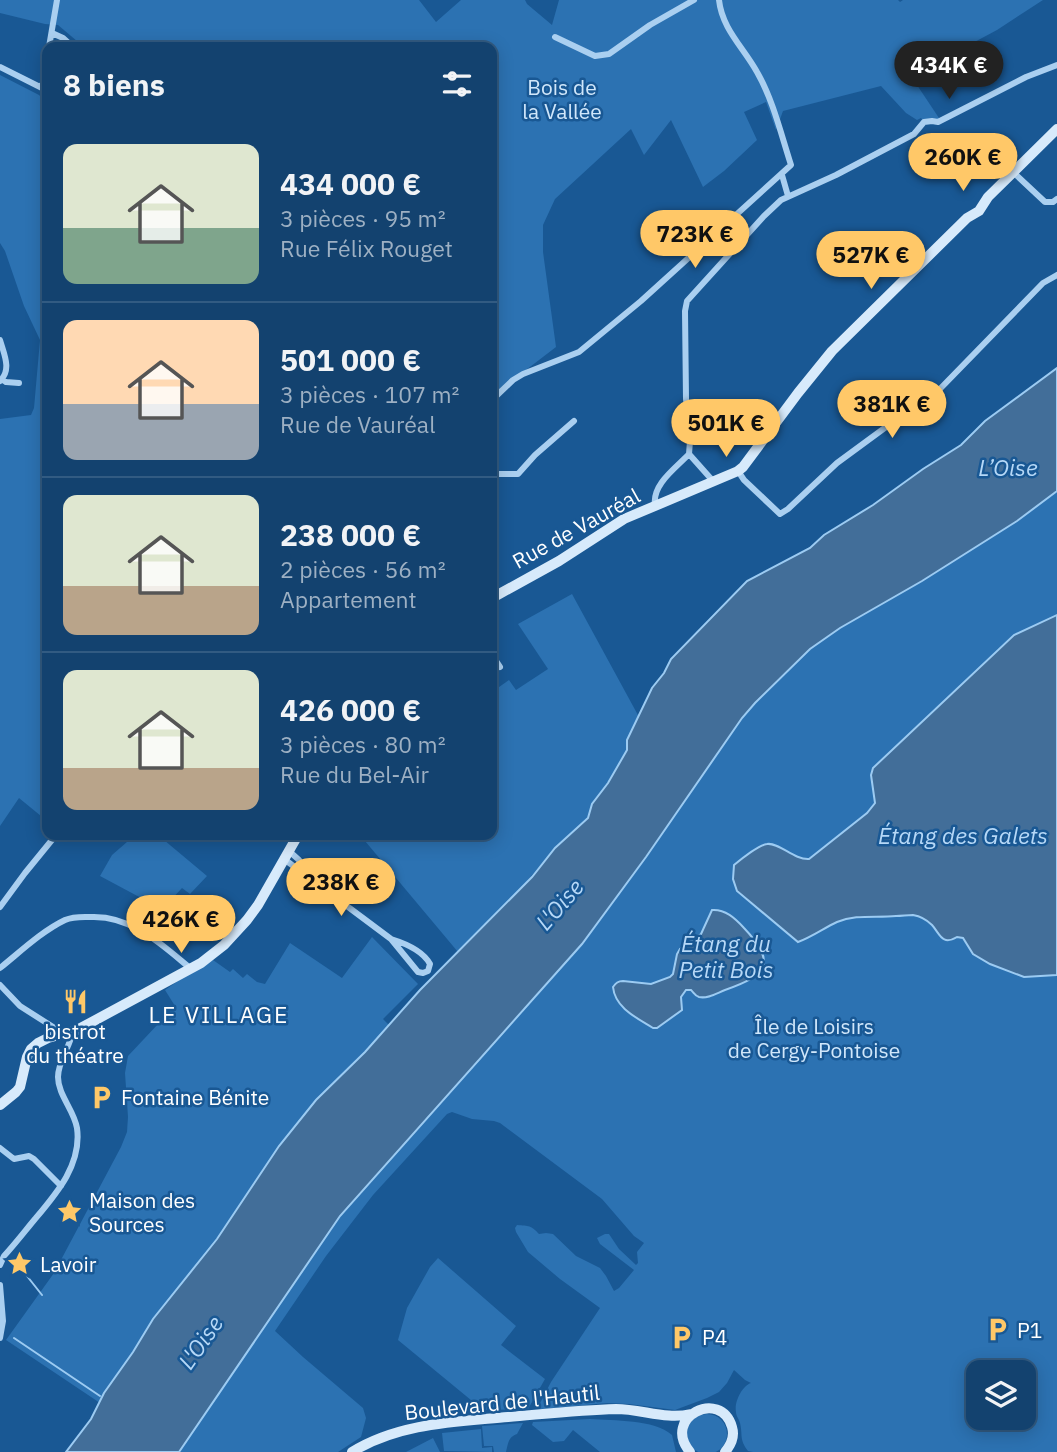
<!DOCTYPE html>
<html lang="fr">
<meta charset="utf-8">
<style>
:root{--surface:#13426f;--page:#204d77;--text:#f1f3f6;--muted:#9db0c3;--line:#325b82;--accent:#ffc868}
body{margin:0;font-family:"IBM Plex Sans",sans-serif;background:var(--page);color:var(--text);height:100vh;display:flex;flex-direction:column;font-size:26px;white-space:nowrap}
*{box-sizing:border-box;margin:0}
p{font-size:23px;color:var(--muted)}
.icon{flex:none;width:38px;height:38px;fill:none;stroke:currentColor;stroke-width:2;stroke-linecap:round;stroke-linejoin:round}
.map{position:relative;flex:1;overflow:hidden}
.sheet{position:absolute;left:42px;top:42px;width:455px;height:798px;display:flex;flex-direction:column;background:var(--surface);border-radius:14px;box-shadow:0 4px 18px #0003,0 0 0 2px var(--line)}
.sheet>*{flex:none}
.buttons{position:absolute;left:966px;top:1360px;display:grid;gap:14px}
.buttons a{display:grid;place-items:center;width:70px;height:70px;border-radius:14px;background:var(--surface);box-shadow:0 4px 18px #0003,0 0 0 2px var(--line);font-size:35px}
.price{position:absolute;translate:-50% -60px;padding:0 16px;border-radius:24px;background:var(--accent);color:#111;font-size:23px;line-height:46px;filter:drop-shadow(0 2px 4px #0008)}
.price::after{content:'';position:absolute;left:50%;top:42px;width:21px;height:16px;margin-left:-10px;background:inherit;clip-path:polygon(0 0,100% 0,50% 100%)}
.price.current{background:#222;color:#fff}
ul{padding:0;list-style:none}
li{display:flex;align-items:center;gap:21px;height:175px;padding:0 21px}
li+li{border-top:2px solid var(--line)}
li span{display:grid;place-items:center;flex:none;width:196px;height:140px;border-radius:14px;color:#555}
li>.icon{margin-inline-start:auto}
span .icon{width:84px;height:84px;fill:#fffc;stroke-width:1}
li b{font-size:30px}
h2{display:flex;justify-content:space-between;align-items:center;height:84px;padding:0 21px;font-size:30px}
.map>svg:first-child{display:block}
</style>
<div class="map">
<svg width="1057" height="1452" viewBox="0 0 1057 1452">
<rect width="100%" height="100%" fill="#195894"/>
<path fill="#2c72b2" fill-rule="evenodd" d="M0,0H419L436,22L461,0H525L527,4L552,25L559,0H898L900,2L903,0H1043L997,30L911,76L941,121L924,122L921,118L917,120L906,113L881,86L783,111L776,130L766,102L744,112L757,140L724,171L703,187L671,120L644,155L631,129L555,199L543,225V252L556,347L492,396V47H113L107,42L102,47H84L58,25L45,24L0,13Z
M0,75L39,95L47,103V821L19,798L0,826V419L31,415L34,408L40,340L24,306L5,251L0,243Z
M1057,491V1452H753L748,1451C739,1439 743,1436 740,1423C739,1419 736,1416 736,1412C734,1402 742,1386 751,1383L745,1380L734,1370L727,1383L719,1392L707,1398L675,1410L629,1404L607,1403L541,1409L538,1407L551,1382L600,1308L560,1279L528,1252L516,1232L515,1228L517,1225C529,1226 531,1225 539,1234L546,1233L553,1234L576,1256L600,1268L606,1276L614,1291L619,1288L634,1270L600,1244L597,1238L605,1234H609L619,1249L636,1265L638,1263L637,1252L644,1243L634,1236L602,1199L500,1123L494,1121L472,1119L452,1112L447,1114L373,1195L326,1256L275,1331L303,1357L363,1408L366,1418L361,1437L338,1452H179L340,1216L582,944L646,857L742,718L755,703L810,649L840,628L1017,521ZM978,1372H1024V1418H978Z
M572,594L639,717L627,740V750L588,818L555,848L521,888L458,952L365,841L373,835H492V692L509,680L516,690L548,669L518,624Z
M135,835H158L207,876L190,894L182,888L169,902L158,907L100,876L112,855Z
M372,937L418,984L383,1019L389,1025L365,1052L316,1100L279,1146L217,1239L153,1319L133,1352L104,1393L100,1403L6,1340L54,1273L121,1147L127,1132L128,1117L125,1073L128,1056L175,1006L165,990L195,969L213,960L230,972L233,969L243,978L247,974L257,982L265,984L290,943L342,978Z
M438,1258L516,1326L501,1345L545,1379L528,1409L482,1410L477,1405L398,1340L407,1308L430,1267Z
M687 1434a20 20 0 1 1 40 0a20 20 0 1 1-40 0Z
M590,1419C614,1421 654,1419 672,1435L676,1452H600L573,1430L564,1441L553,1442L532,1425L533,1422Z
M523,1423L517,1434C508,1437 508,1444 506,1452H494L493,1446H484L482,1426Z
M481,1429L482,1448L492,1447V1452L444,1451L442,1433Z
M433,1438L440,1452H406Z"/>
<path fill="#426e99" stroke="#9ccbf2" stroke-width="2" d="M1057,368V491L1017,521L922,581L840,628L810,649L755,703L742,718L646,857L582,944L340,1216L179,1452H66L91,1419L104,1393L133,1352L153,1319L217,1239L279,1146L316,1100L365,1052L420,990L532,877L555,848L588,818L592,804L608,783L627,750V740L652,688L664,673L671,659L747,581L810,548L824,535L873,505L923,469L961,445L985,421Z
M1057,615V975L1024,977L990,964L973,954L963,938L957,937C942,946 940,934 932,925C927,920 919,916 913,915C907,915 902,916 896,916C876,918 856,914 837,922C824,928 812,937 798,942L737,891L733,879L734,865C740,860 759,845 767,844C779,842 794,860 809,859L867,813L875,803L871,775L873,768L1014,635Z
M712,910C725,909 735,918 744,928C777,963 768,975 725,990C717,993 708,999 699,997C695,996 694,993 691,990H686L681,997L682,1010L657,1028H653C637,1018 615,1008 613,987C616,983 618,981 623,981L651,984L670,977L673,974L677,954L680,949L701,934Z"/>
<g fill="none" stroke-linecap="round" stroke-linejoin="round">
<path stroke="#9ccbf2" stroke-width="2" d="M23,1271L42,1295
M14,1338L100,1396"/>
<path stroke="#aacff0" stroke-width="6" d="M52,33L63,38L73,47
M555,37L595,56L609,54L650,25L694,0
M49,47L57,0
M0,67L42,88L47,93
M42,88L47,58
M1013,172L1045,202H1053L1057,199
M782,175L788,196
M0,340C4,354 12,370 0,381
M2,379L6,382L19,383
M492,400L513,380L523,374L579,352L641,301L791,165C781,134 773,100 757,72C744,48 722,29 719,0
M738,471L744,480L780,514L788,509L837,463L920,402L936,393L1043,283L1057,275
M492,474H518L535,455L574,421
M713,481L689,454L690,441L686,399L685,311L687,301L764,216L781,200L836,175L914,134L924,122L932,121L938,122L1026,77L1057,65
M655,505C652,484 676,468 689,454
M492,655L500,667
M284,859L308,877L299,860L289,851
M308,877L391,939L418,972L423,973L428,971L430,964C423,951 404,943 391,939
M0,907L25,873L56,835
M0,968C20,952 42,931 65,920C74,916 83,917 92,917C132,916 161,944 190,968
M0,985L20,1006L53,1027L56,1035
M0,1148L14,1159L29,1156L34,1159L61,1186
M0,1265L4,1256C15,1244 25,1231 35,1219C57,1193 82,1164 77,1128C74,1110 58,1095 58,1077C58,1061 70,1047 73,1031
M0,1285L3,1321L0,1338"/>
<path stroke="#d7eafb" stroke-width="10" d="M492,598L559,561L624,519L738,471L743,467L798,393L832,351L967,218L979,211L988,197L1057,129
M0,1105L16,1092L20,1087L27,1057L31,1049L38,1043L48,1038L77,1030L201,963L224,945L247,920L258,905L298,835
M352,1452C399,1423 455,1422 508,1417C544,1414 580,1410 616,1409C642,1409 666,1420 691,1414
M690,1452C661,1417 721,1388 732,1427C735,1437 731,1445 725,1452"/>
</g>
<defs>
<symbol id="restaurant-bare" viewBox="-9 -9 18 18"><path d="M-5-6h1v4h1v-4h1v4h1v-4h1v5L-1.5 .5V6h-2V.5L-5-1ZM5-6V6H3V1.5H1.5Q1.5-4 5-6Z" fill="#ffc868" stroke="#195894" stroke-width="2.5" paint-order="stroke"/></symbol>
<symbol id="parking-bare" viewBox="-9 -9 18 18"><path d="M-3.5-5.5H1a3.5 3.5 0 0 1 0 7H-1V5.5H-3.5ZM-1-3.4V-.6H.8a1.4 1.4 0 0 0 0-2.8Z" fill="#ffc868" stroke="#195894" stroke-width="2.5" paint-order="stroke"/></symbol>
<symbol id="sight-bare" viewBox="-9 -9 18 18"><path d="M0-6L1.8-2.2L6-1.7L2.9 1.2L3.7 5.4L0 3.3L-3.7 5.4L-2.9 1.2L-6-1.7L-1.8-2.2Z" fill="#ffc868" stroke="#195894" stroke-width="2.5" paint-order="stroke"/></symbol>
</defs>
<g fill-rule="evenodd">
<use href="#restaurant-bare" x="58" y="984" width="35" height="35"/>
<use href="#parking-bare" x="84" y="1080" width="35" height="35"/>
<use href="#sight-bare" x="52" y="1194" width="35" height="35"/>
<use href="#sight-bare" x="2" y="1246" width="35" height="35"/>
<use href="#parking-bare" x="980" y="1312" width="35" height="35"/>
<use href="#parking-bare" x="664" y="1320" width="35" height="35"/>
</g>
<g text-anchor="middle" dominant-baseline="central" stroke-width="5" stroke-linejoin="round" paint-order="stroke">
<g font-size="21" fill="#d0e7fb" stroke="#195894">
<text x="562" y="87">Bois de<tspan x="562" dy="24">la Vallée</tspan></text>
<text x="814" y="1026">Île de Loisirs<tspan x="814" dy="24">de Cergy-Pontoise</tspan></text>
</g>
<g font-size="21" fill="#fff" stroke="#195894">
<text transform="translate(576 528) rotate(-29)">Rue de Vauréal</text>
<text transform="translate(502 1402) rotate(-6)">Boulevard de l'Hautil</text>
</g>
<g font-size="21" fill="#fff" stroke="#195894" text-anchor="start">
<text x="75" y="1031" text-anchor="middle">bistrot<tspan x="75" dy="24">du théatre</tspan></text>
<text x="121" y="1097">Fontaine Bénite</text>
<text x="89" y="1200">Maison des<tspan x="89" dy="24">Sources</tspan></text>
<text x="40" y="1264">Lavoir</text>
<text x="1017" y="1330">P1</text>
<text x="702" y="1337">P4</text>
</g>
<g font-size="23" font-style="italic" fill="#b6d8f7" stroke="#195894">
<text x="1008" y="467">L’Oise</text>
<text x="963" y="835">Étang des Galets</text>
<text transform="translate(559 904) rotate(-49)">L'Oise</text>
<text x="726" y="943">Étang du<tspan x="726" dy="26">Petit Bois</tspan></text>
<text transform="translate(200 1342) rotate(-55)">L'Oise</text>
</g>
<g font-size="23" letter-spacing="2" fill="#fff" stroke="#195894">
<text x="219" y="1014">LE VILLAGE</text>
</g>
</g>
</svg>
<div class="buttons">
<a><svg class="icon" aria-label="layers" viewBox="0 0 24 24"><path d="M12 4l9 5-9 5-9-5zM3 14l9 5 9-5"/></svg></a>
</div>
<b class="price current" style="left:949px;top:101px">434K €</b>
<b class="price" style="left:963px;top:193px">260K €</b>
<b class="price" style="left:695px;top:270px">723K €</b>
<b class="price" style="left:871px;top:291px">527K €</b>
<b class="price" style="left:892px;top:440px">381K €</b>
<b class="price" style="left:726px;top:459px">501K €</b>
<b class="price" style="left:341px;top:918px">238K €</b>
<b class="price" style="left:181px;top:955px">426K €</b>
<section class="sheet">
<h2>8 biens<svg class="icon" aria-label="filters" viewBox="0 0 24 24"><path d="M4 7h16M4 17h16"/><circle cx="9" cy="7" r="2"/><circle cx="15" cy="17" r="2"/></svg></h2>
<ul>
<li><span style="background:linear-gradient(#dfe7d0 60%,#7fa58c 0)"><svg class="icon" aria-label="home" viewBox="0 0 24 24"><path d="M3 11l9-7 9 7M6 9v11h12V9"/></svg></span><div><b>434 000 €</b><p>3 pièces · 95 m²</p><p>Rue Félix Rouget</p></div></li>
<li><span style="background:linear-gradient(#ffd9b3 60%,#9aa5b1 0)"><svg class="icon" aria-label="home" viewBox="0 0 24 24"><path d="M3 11l9-7 9 7M6 9v11h12V9"/></svg></span><div><b>501 000 €</b><p>3 pièces · 107 m²</p><p>Rue de Vauréal</p></div></li>
<li><span style="background:linear-gradient(#dfe7d0 65%,#b9a48a 0)"><svg class="icon" aria-label="home" viewBox="0 0 24 24"><path d="M3 11l9-7 9 7M6 9v11h12V9"/></svg></span><div><b>238 000 €</b><p>2 pièces · 56 m²</p><p>Appartement</p></div></li>
<li><span style="background:linear-gradient(#dfe7d0 70%,#b9a48a 0)"><svg class="icon" aria-label="home" viewBox="0 0 24 24"><path d="M3 11l9-7 9 7M6 9v11h12V9"/></svg></span><div><b>426 000 €</b><p>3 pièces · 80 m²</p><p>Rue du Bel-Air</p></div></li>
</ul>
</section>
</div>
